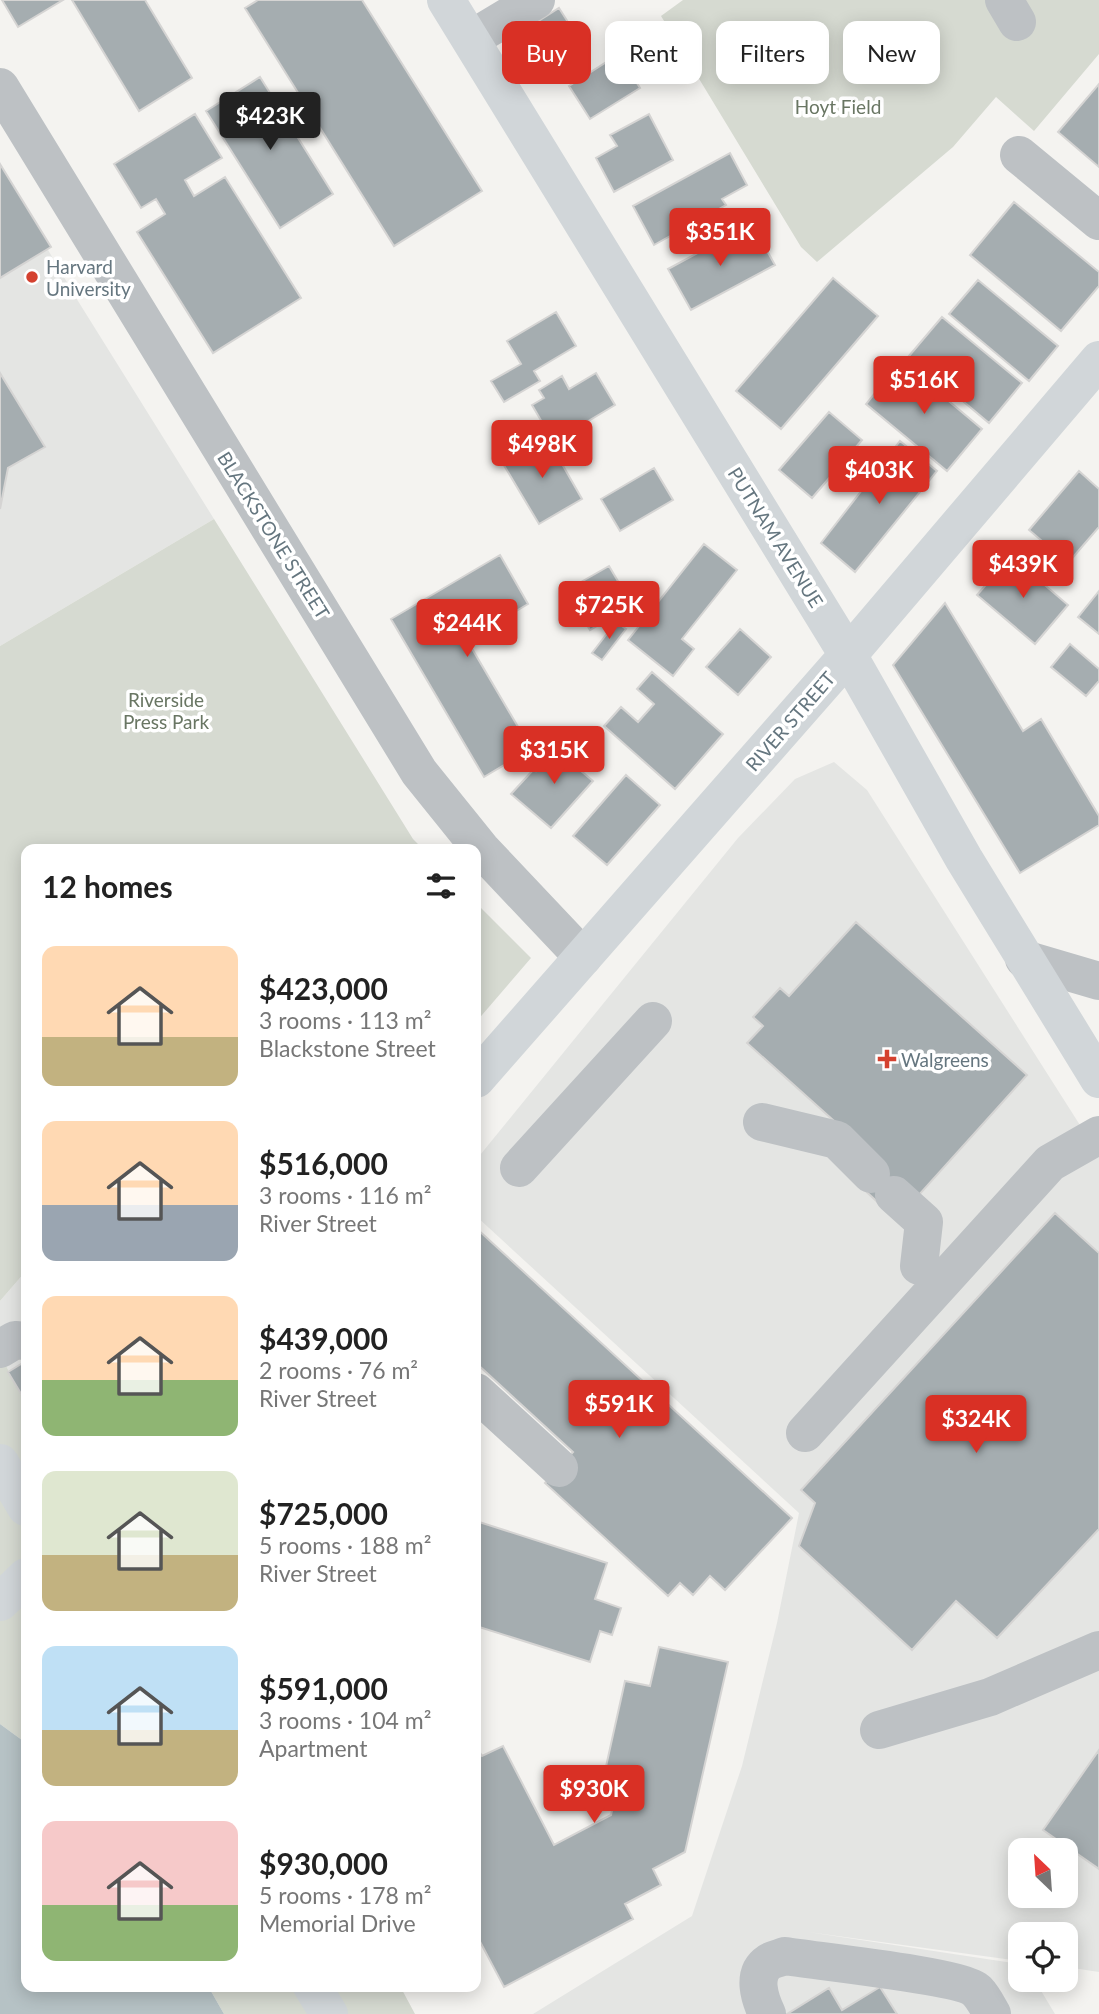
<!DOCTYPE html>
<meta charset="utf-8">
<style>
:root{--surface:#fff;--page:#f2f2f2;--text:#222;--muted:#767676;--accent:#d93025}
body{margin:0;font-family:Lato,sans-serif;background:var(--page);color:var(--text);height:100vh;display:flex;flex-direction:column;font-size:26px;white-space:nowrap}
*{box-sizing:border-box;margin:0}
p{font-size:23px;color:var(--muted)}
.icon{flex:none;width:38px;height:38px;fill:none;stroke:currentColor;stroke-width:2;stroke-linecap:round;stroke-linejoin:round}
.map{position:relative;flex:1;overflow:hidden}
.side{position:absolute;left:21px;top:844px;width:460px;height:1148px;display:flex;flex-direction:column;background:var(--surface);border-radius:14px;box-shadow:0 4px 18px #0003}
.side>*{flex:none}
.guide{position:absolute;left:502px;top:21px;width:492px;height:63px;display:flex;gap:14px}
.needle{width:46px;rotate:335deg}
.fabs{position:absolute;left:1008px;top:1838px;display:grid;gap:14px}
.fabs a{display:grid;place-items:center;width:70px;height:70px;border-radius:14px;background:var(--surface);box-shadow:0 4px 18px #0003;font-size:35px}
.price{position:absolute;translate:-50% -60px;padding:0 16px;border-radius:7px;background:var(--accent);color:#fff;font-size:23px;line-height:46px;filter:drop-shadow(0 2px 4px #0008)}
.price::after{content:'';position:absolute;left:50%;top:42px;width:21px;height:16px;margin-left:-10px;background:inherit;clip-path:polygon(0 0,100% 0,50% 100%)}
.price.selected{background:#222;color:#fff}
ul{padding:0;list-style:none}
li{display:flex;align-items:center;gap:21px;height:175px;padding:0 21px}
li span{display:grid;place-items:center;flex:none;width:196px;height:140px;border-radius:14px;color:#555}
li>.icon{margin-inline-start:auto}
span .icon{width:84px;height:84px;fill:#fffc;stroke-width:1}
li b{font-size:30px}
h2{display:flex;justify-content:space-between;align-items:center;height:84px;padding:0 21px;font-size:30px}
.pill{padding:0 24px;border-radius:14px;background:var(--surface);box-shadow:0 4px 18px #0003;font-size:24px;line-height:63px}
.pill.selected{background:var(--accent);color:#fff}
.map>svg:first-child{display:block}
</style>
<div class="map">
<svg width="1099" height="2014" viewBox="0 0 1099 2014">
<rect width="100%" height="100%" fill="#f4f3f0"/>
<path fill="#e4e5e3" fill-rule="evenodd" d="M0,168L78,301L214,519L0,646Z
M834,762L867,790L1099,1155V1972L1066,1967V1934H1020V1961L808,1932L1020,1964V1979H1034L1055,2014H533L692,1916L742,1766L777,1623L799,1513L476,1216V1160L738,838L795,779ZM1020,1850H1066V1895H1020Z
M26,1271V1405L0,1354V1301Z"/>
<path fill="#d6dad1" d="M683,0H1099V54L1034,131L996,97L953,147L817,262L801,247L661,16Z
M214,519L413,839L423,849H26V1271L0,1301V646Z
M476,903L531,958L476,1022Z
M0,1354L26,1405V1743L0,1724Z
M208,1986H400L415,2014H224Z"/>
<path fill="#b6c2c5" d="M0,1724L26,1743V1986H208L224,2014H0Z"/>
<path fill="#a5adb0" stroke="#d5d4d3" stroke-width="2" d="M2,0H63L18,27Z
M72,0H145L192,78L139,111Z
M258,0H362L482,191L394,246L245,8Z
M559,8L585,49L541,77L515,36Z
M619,54L640,88L590,119L569,86Z
M260,77L333,194L280,228L206,111Z
M1099,84V167L1058,132Z
M195,114L222,158L185,180L194,196L225,177L301,298L213,353L137,232L165,214L156,199L141,208L114,164Z
M649,114L673,160L614,192L596,158L617,146L610,135Z
M730,153L747,185L722,199L726,205L654,245L633,206Z
M0,164L51,247L0,278Z
M1014,202L1099,272V286L1061,331L970,255Z
M742,229L750,244L760,238L775,265L691,310L668,269Z
M833,278L878,316L781,429L736,391Z
M978,280L1058,346L1029,381L949,314Z
M556,312L576,346L534,371L540,381L504,402L491,381L521,364L507,341Z
M942,317L1022,383L989,423L909,356Z
M901,361L982,429L947,471L866,404Z
M0,373L45,447L8,468L0,509Z
M596,373L615,405L565,435L558,422L546,429L532,405L544,398L539,390L562,376L569,389Z
M829,412L862,440L812,498L779,470Z
M546,436L582,499L539,524L502,462Z
M900,441L937,471L855,572L821,543Z
M654,468L673,500L620,531L601,499Z
M1079,471L1099,489V527L1068,563L1029,530Z
M704,544L737,570L682,639L694,649L673,676L628,640Z
M500,555L528,604L467,640L531,749L484,777L391,619Z
M1011,556L1068,605L1035,644L977,595Z
M609,566L632,605L590,630L567,590Z
M1099,591V634L1078,617Z
M945,603L1023,731L1041,719L1099,816V825L1020,873L893,665Z
M616,622L626,629L602,660L592,653Z
M740,629L771,657L738,695L706,667Z
M1070,644L1099,669V681L1086,696L1051,667Z
M652,672L723,734L675,789L604,726L621,707L638,722L654,704L637,689Z
M574,748L588,760L580,770L593,781L551,828L511,794L534,769L536,771L556,749L565,757Z
M626,775L660,805L607,865L573,836Z
M856,922L1027,1075L918,1196L883,1207L860,1186L881,1163L747,1043L763,1026L753,1017L780,988L789,996Z
M1055,1213L1099,1253V1529L997,1638L956,1601L912,1650L799,1546L815,1503L801,1490Z
M476,1228L792,1518L725,1590L710,1576L693,1595L680,1583L668,1596L545,1483L573,1452L476,1363Z
M26,1361V1402L8,1372Z
M476,1521L607,1563L595,1599L621,1608L612,1635L600,1631L590,1662L476,1626Z
M659,1647L728,1662L685,1852L653,1869L661,1885L625,1904L633,1919L504,1987L476,1934V1746L482,1756L503,1746L554,1845L611,1815L620,1775L605,1771L625,1681L650,1686Z
M1099,1750V1869L1043,1830Z
M880,1987L897,2014H787L829,1988L842,2010Z"/>
<g fill="none" stroke-linecap="round" stroke-linejoin="round">
<path stroke="#bdc1c4" stroke-width="38" d="M1004,0L1017,22
M471,39L536,0
M0,87L419,772L481,849L583,957
M1019,155L1099,221
M1024,959L1099,981
M762,1122L837,1140L871,1174
M519,1168L653,1021
M894,1195L924,1222L919,1266
M0,1349L15,1340L26,1341
M476,1392L559,1468
M805,1433L1050,1163L1099,1135
M879,1730L990,1697L1099,1650
M767,2014C760,1999 751,1974 769,1962C773,1959 780,1958 785,1956C815,1961 962,1976 977,1991C983,1997 988,2007 992,2014"/>
<path stroke="#d1d6d9" stroke-width="38" d="M446,0L848,655L964,859L1099,1079
M476,1079L848,655L1099,360
M0,1602L26,1577"/>
<path stroke="#d1d6d9" stroke-width="38" d="M0,1463L26,1507
M312,1986L329,2014"/>
</g>
<g fill="#d4412f" stroke="#fff" stroke-width="2.5">
<circle cx="32" cy="277" r="7"/>
<path d="M883.5 1048.5h7v7h7v7h-7v7h-7v-7h-7v-7h7z"/>
</g>
<g text-anchor="middle" dominant-baseline="central" stroke-width="7" stroke-linejoin="round" paint-order="stroke">
<g font-size="19" fill="#697663" stroke="#fff">
<text x="838" y="106">Hoyt Field</text>
<text x="166" y="699">Riverside<tspan x="166" dy="22">Press Park</tspan></text>
</g>
<g font-size="19" fill="#65767f" stroke="#fff" text-anchor="start">
<text x="46" y="266">Harvard<tspan x="46" dy="22">University</tspan></text>
<text x="901" y="1059">Walgreens</text>
</g>
<g font-size="19" fill="#65767f" stroke="#fff">
<text transform="translate(274 535) rotate(58)">BLACKSTONE STREET</text>
<text transform="translate(776 537) rotate(58)">PUTNAM AVENUE</text>
<text transform="translate(790 721) rotate(-49)">RIVER STREET</text>
</g>
</g>
</svg>
<div class="fabs">
<a><svg class="needle" viewBox="-14 -14 28 28"><path d="M0-13l5 13h-10z" fill="#e53935"/><path d="M0 13l5-13h-10z" fill="#767676"/></svg></a>
<a><svg class="icon" aria-label="locate" viewBox="0 0 24 24"><circle cx="12" cy="12" r="6"/><path d="M12 2v4M12 18v4M2 12h4M18 12h4"/></svg></a>
</div>
<b class="price selected" style="left:270px;top:152px">$423K</b>
<b class="price" style="left:720px;top:268px">$351K</b>
<b class="price" style="left:924px;top:416px">$516K</b>
<b class="price" style="left:542px;top:480px">$498K</b>
<b class="price" style="left:879px;top:506px">$403K</b>
<b class="price" style="left:1023px;top:600px">$439K</b>
<b class="price" style="left:609px;top:641px">$725K</b>
<b class="price" style="left:467px;top:659px">$244K</b>
<b class="price" style="left:554px;top:786px">$315K</b>
<b class="price" style="left:619px;top:1440px">$591K</b>
<b class="price" style="left:976px;top:1455px">$324K</b>
<b class="price" style="left:594px;top:1825px">$930K</b>
<div class="guide">
<a class="pill selected">Buy</a>
<a class="pill">Rent</a>
<a class="pill">Filters</a>
<a class="pill">New</a>
</div>
<section class="side">
<h2>12 homes<svg class="icon" aria-label="filters" viewBox="0 0 24 24"><path d="M4 7h16M4 17h16"/><circle cx="9" cy="7" r="2"/><circle cx="15" cy="17" r="2"/></svg></h2>
<ul>
<li><span style="background:linear-gradient(#ffd9b3 65%,#c2b280 0)"><svg class="icon" aria-label="home" viewBox="0 0 24 24"><path d="M3 11l9-7 9 7M6 9v11h12V9"/></svg></span><div><b>$423,000</b><p>3 rooms · 113 m²</p><p>Blackstone Street</p></div></li>
<li><span style="background:linear-gradient(#ffd9b3 60%,#9aa5b1 0)"><svg class="icon" aria-label="home" viewBox="0 0 24 24"><path d="M3 11l9-7 9 7M6 9v11h12V9"/></svg></span><div><b>$516,000</b><p>3 rooms · 116 m²</p><p>River Street</p></div></li>
<li><span style="background:linear-gradient(#ffd9b3 60%,#8fb573 0)"><svg class="icon" aria-label="home" viewBox="0 0 24 24"><path d="M3 11l9-7 9 7M6 9v11h12V9"/></svg></span><div><b>$439,000</b><p>2 rooms · 76 m²</p><p>River Street</p></div></li>
<li><span style="background:linear-gradient(#dfe7d0 60%,#c2b280 0)"><svg class="icon" aria-label="home" viewBox="0 0 24 24"><path d="M3 11l9-7 9 7M6 9v11h12V9"/></svg></span><div><b>$725,000</b><p>5 rooms · 188 m²</p><p>River Street</p></div></li>
<li><span style="background:linear-gradient(#bfe0f5 60%,#c2b280 0)"><svg class="icon" aria-label="home" viewBox="0 0 24 24"><path d="M3 11l9-7 9 7M6 9v11h12V9"/></svg></span><div><b>$591,000</b><p>3 rooms · 104 m²</p><p>Apartment</p></div></li>
<li><span style="background:linear-gradient(#f6c9c9 60%,#8fb573 0)"><svg class="icon" aria-label="home" viewBox="0 0 24 24"><path d="M3 11l9-7 9 7M6 9v11h12V9"/></svg></span><div><b>$930,000</b><p>5 rooms · 178 m²</p><p>Memorial Drive</p></div></li>
</ul>
</section>
</div>
